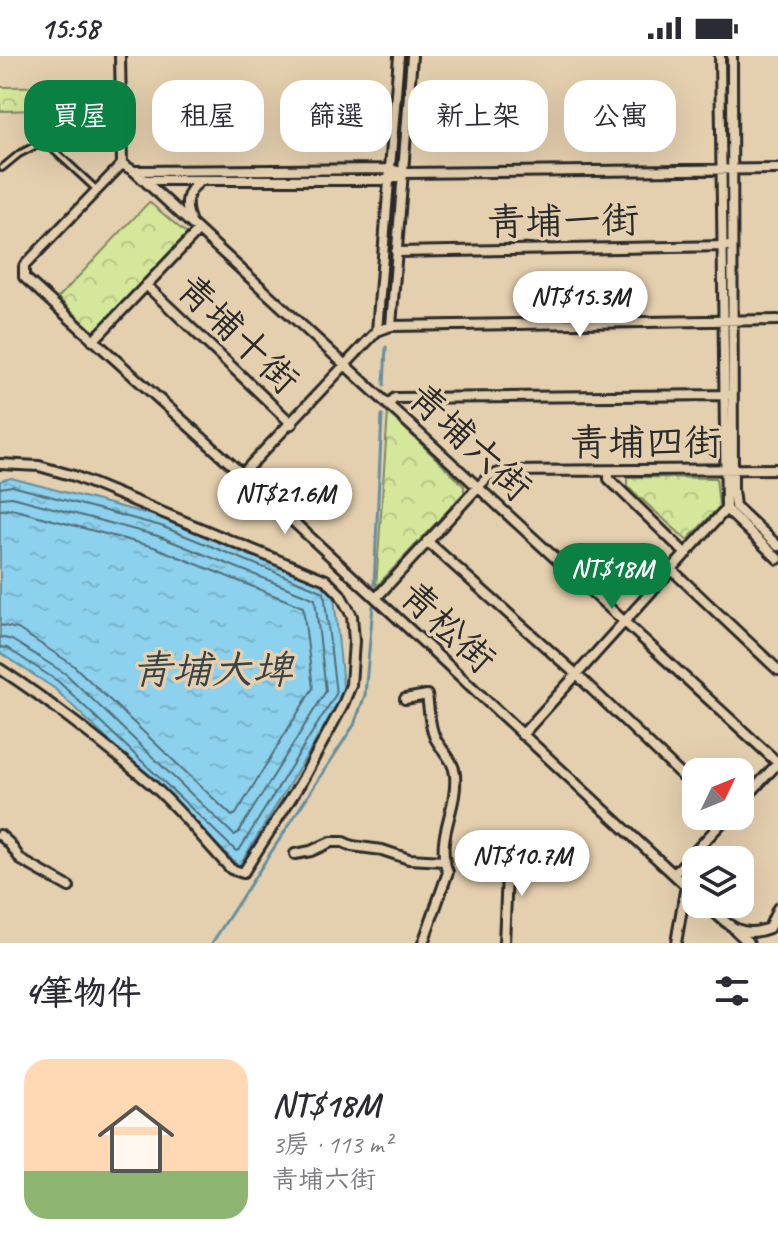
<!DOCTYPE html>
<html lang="zh-TW">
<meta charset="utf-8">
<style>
:root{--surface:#fff;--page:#f7f7f7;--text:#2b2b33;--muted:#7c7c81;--accent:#0b8043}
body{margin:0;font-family:Caveat,"LXGW WenKai TC",sans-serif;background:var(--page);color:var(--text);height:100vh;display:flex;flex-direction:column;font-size:30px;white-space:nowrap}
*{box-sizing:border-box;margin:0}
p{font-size:26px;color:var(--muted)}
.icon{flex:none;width:44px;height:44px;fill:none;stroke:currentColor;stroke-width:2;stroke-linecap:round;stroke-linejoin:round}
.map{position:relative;height:887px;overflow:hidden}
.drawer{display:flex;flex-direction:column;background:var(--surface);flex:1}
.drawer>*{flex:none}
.top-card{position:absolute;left:24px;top:24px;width:730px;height:72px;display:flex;gap:16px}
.needle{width:52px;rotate:47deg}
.tools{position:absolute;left:682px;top:702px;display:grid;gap:16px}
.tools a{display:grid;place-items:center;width:72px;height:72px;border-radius:16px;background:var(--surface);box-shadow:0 8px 32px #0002;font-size:40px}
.price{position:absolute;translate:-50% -68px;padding:0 18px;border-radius:28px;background:#fff;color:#222;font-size:26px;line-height:52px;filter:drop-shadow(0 2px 4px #0008)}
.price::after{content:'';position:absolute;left:50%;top:48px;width:24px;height:18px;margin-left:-12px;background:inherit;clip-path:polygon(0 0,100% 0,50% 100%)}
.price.active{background:var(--accent);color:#fff}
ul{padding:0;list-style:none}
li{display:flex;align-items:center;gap:24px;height:200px;padding:0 24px}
li span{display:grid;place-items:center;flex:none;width:224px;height:160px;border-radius:24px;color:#555}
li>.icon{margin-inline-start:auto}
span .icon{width:96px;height:96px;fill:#fffc;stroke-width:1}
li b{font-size:34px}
h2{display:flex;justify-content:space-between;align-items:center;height:96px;padding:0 24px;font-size:34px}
.chip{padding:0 28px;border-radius:24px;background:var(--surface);box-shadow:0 8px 32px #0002;font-size:28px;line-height:72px}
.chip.active{background:var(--accent);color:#fff}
.status{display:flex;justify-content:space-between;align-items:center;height:56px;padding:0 40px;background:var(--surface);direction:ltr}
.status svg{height:22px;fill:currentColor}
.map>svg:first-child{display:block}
</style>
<div class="status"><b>15:58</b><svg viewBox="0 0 49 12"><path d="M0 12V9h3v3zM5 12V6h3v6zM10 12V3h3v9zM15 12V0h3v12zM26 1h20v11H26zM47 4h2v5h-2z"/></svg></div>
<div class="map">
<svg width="778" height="887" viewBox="0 0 778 887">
<defs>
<pattern id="park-crowns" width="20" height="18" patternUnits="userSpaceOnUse" patternTransform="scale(2)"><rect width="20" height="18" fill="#d5e79b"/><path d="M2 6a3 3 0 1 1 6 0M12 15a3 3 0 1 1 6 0" fill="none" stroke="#b7c686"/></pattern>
<pattern id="water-ripples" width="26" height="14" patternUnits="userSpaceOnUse" patternTransform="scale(2)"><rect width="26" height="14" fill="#8cd1ed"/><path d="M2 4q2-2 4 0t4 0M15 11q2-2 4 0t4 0" fill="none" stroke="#79b4cb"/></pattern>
</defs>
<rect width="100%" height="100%" fill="#e4cfae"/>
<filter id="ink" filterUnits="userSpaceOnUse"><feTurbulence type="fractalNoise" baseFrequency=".0125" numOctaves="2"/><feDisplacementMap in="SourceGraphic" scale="16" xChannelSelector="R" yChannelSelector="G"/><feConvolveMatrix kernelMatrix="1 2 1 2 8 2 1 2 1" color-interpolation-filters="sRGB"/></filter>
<g filter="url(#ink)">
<path fill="url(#park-crowns)" stroke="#808963" stroke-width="2" d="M116,30L117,52L0,55V31Z
M149,146L187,178L94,276L58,242Z
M388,356L456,422L464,430V437L376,531Z
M627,421L716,422L719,451L687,484L627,430Z"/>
<path fill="url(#water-ripples)" stroke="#658f9f" stroke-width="2" d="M11,422L163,462L333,531L344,639L239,810L54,632L0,597V425Z"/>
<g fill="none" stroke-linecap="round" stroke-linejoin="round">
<path stroke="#526d79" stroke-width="2" d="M0,432L12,430L161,470L324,536L336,638L240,793L236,795L59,626L7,592L0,591
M0,442L12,441L158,480L315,543L326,635L238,777L234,779L66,618L12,584L0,581
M0,454L12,453L154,491L303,551L313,632L236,758L232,760L73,609L18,573L0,569"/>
<path stroke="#658f9f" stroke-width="3" d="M398,97L405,0
M214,119L378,118
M392,210L395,136
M384,329L386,291
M374,529L382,359
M212,887L354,669L365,639L373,550"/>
<defs>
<path id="service" d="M2,112L19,98L44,85L97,134"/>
<path id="minor" d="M120,0L122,108
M720,0L726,453L778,503
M732,0L733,434L735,450L778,490
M122,108L24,210V221L242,418L696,839
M122,108L134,115L778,707
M135,115L391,113L404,117L778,113
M143,124H390L404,117
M191,166C184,150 185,137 199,126
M396,196L726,190
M146,229L292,368
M391,270L412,0
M377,275L391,270L778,264
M93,285L198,175
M388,349L395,342L727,339
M0,408L39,410L74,420L326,524L340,538L352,560L354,585L351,629L342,651L300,728L243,817L231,813C206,787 178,751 151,728C102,687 54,648 0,613
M609,415V423L686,498
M242,418L377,275L399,0
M427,485L577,619L696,733
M672,514L778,614
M376,542L478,431L489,420L505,415L778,413
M405,643L427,639C429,652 429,669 435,682C442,695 454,704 455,719C458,754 434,782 448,816L423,887
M522,679L726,453
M740,748L778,707
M0,779L9,787L21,804L69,831
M295,798L311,795L331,786H343L352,790L382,794L409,803L444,805
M674,818L728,760
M706,848C726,867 739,884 769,872L778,852
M734,873L749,887
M504,887L508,795
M676,887L686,829"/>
</defs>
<use href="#service" stroke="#2b2b2b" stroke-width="10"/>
<use href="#minor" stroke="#2b2b2b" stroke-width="14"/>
<use href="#service" stroke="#e4cfae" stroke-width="4"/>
<use href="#minor" stroke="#e4cfae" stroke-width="8"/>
</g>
</g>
<g text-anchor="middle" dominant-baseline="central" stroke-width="7" stroke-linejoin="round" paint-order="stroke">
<g font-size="38" fill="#2b2b2b" stroke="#e4cfae">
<text transform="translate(563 165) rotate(-1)">青埔一街</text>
<text transform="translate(238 278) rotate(44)">青埔十街</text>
<text transform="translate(470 386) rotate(43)">青埔六街</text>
<text x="646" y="386">青埔四街</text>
<text transform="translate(448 571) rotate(43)">青松街</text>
</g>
<g font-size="40" font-style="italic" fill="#3a4448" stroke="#e4cfae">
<text x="212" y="614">青埔大埤</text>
</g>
</g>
</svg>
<div class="tools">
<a><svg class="needle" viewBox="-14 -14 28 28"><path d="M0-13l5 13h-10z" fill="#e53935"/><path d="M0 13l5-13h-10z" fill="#7c7c81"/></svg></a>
<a><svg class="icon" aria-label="layers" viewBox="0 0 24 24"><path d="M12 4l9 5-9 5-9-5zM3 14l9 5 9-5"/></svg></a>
</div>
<b class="price" style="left:580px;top:283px">NT$15.3M</b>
<b class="price" style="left:285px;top:480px">NT$21.6M</b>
<b class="price active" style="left:612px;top:555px">NT$18M</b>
<b class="price" style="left:522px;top:842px">NT$10.7M</b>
<div class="top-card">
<a class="chip active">買屋</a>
<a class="chip">租屋</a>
<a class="chip">篩選</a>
<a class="chip">新上架</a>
<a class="chip">公寓</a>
</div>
</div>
<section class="drawer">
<h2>4筆物件<svg class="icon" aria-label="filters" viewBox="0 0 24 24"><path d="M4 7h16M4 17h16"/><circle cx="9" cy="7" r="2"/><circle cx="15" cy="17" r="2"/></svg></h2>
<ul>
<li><span style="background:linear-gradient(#ffd9b3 70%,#8fb573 0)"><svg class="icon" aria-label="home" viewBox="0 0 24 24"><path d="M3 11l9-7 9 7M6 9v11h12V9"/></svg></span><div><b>NT$18M</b><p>3房 · 113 m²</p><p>青埔六街</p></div></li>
</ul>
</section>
